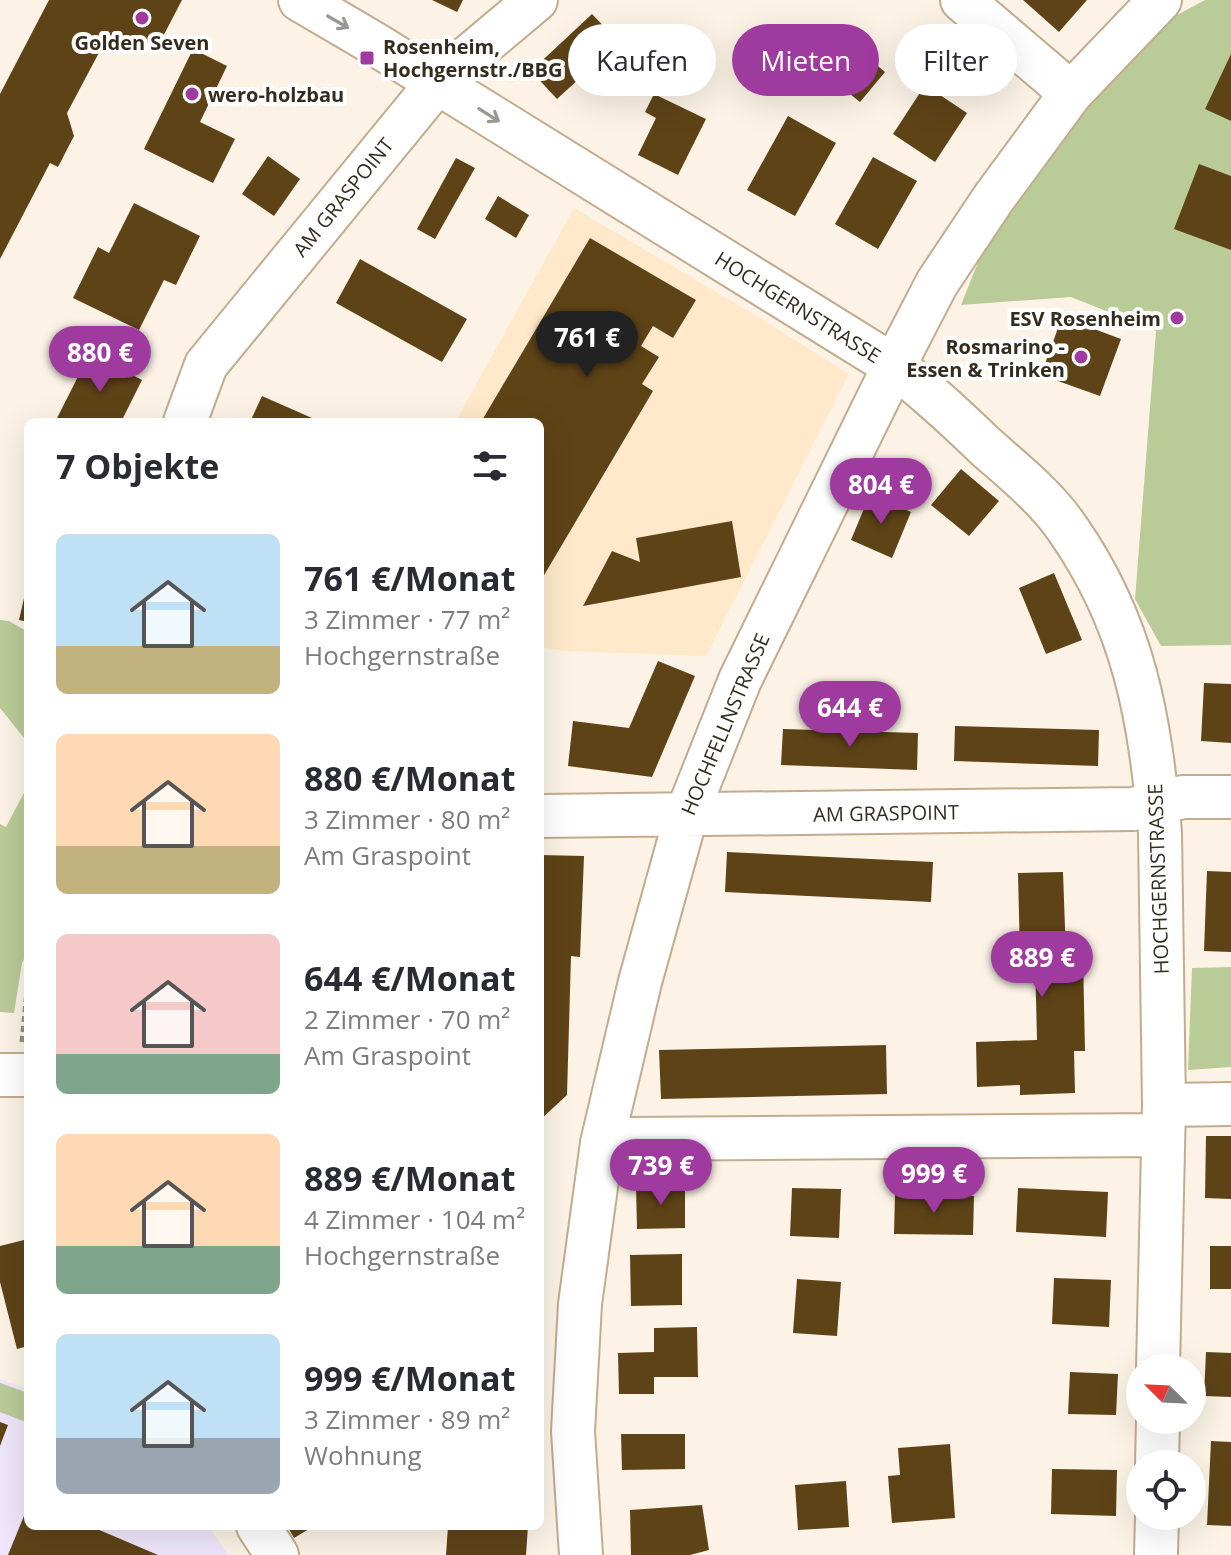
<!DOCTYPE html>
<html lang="de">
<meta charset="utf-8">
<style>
:root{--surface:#fff;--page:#f2f2f3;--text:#2b2b33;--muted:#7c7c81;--accent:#9f3a9f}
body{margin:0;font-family:"Open Sans",sans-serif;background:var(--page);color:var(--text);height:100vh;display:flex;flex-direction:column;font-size:30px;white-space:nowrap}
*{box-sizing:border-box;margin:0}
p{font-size:26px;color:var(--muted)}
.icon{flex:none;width:44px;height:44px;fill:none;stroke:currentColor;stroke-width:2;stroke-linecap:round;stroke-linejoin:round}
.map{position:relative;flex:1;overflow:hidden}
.panel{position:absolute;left:24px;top:418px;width:520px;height:1112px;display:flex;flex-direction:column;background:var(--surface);border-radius:12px;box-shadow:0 8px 32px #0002}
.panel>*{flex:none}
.guide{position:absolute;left:568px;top:24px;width:542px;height:72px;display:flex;gap:16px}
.needle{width:52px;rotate:294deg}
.buttons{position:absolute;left:1126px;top:1354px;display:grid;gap:16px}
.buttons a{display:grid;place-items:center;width:80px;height:80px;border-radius:50%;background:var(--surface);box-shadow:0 8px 32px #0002;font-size:40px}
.price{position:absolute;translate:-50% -68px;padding:0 18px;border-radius:28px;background:var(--accent);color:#fff;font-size:26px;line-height:52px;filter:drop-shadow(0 2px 4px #0008)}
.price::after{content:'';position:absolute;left:50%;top:48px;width:24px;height:18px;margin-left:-12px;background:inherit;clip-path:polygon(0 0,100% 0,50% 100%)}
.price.current{background:#222;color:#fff}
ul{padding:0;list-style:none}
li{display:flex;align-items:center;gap:24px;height:200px;padding:0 32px}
li span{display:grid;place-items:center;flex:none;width:224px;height:160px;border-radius:12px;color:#555}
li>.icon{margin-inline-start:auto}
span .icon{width:96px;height:96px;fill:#fffc;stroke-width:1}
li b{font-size:34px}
h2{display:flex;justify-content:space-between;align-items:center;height:96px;padding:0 32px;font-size:34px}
.chip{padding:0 28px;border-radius:36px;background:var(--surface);box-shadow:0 8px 32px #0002;font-size:28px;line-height:72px}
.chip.current{background:var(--accent);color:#fff}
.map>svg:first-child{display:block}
</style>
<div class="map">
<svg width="1231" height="1555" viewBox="0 0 1231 1555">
<rect width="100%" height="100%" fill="#fcf3e6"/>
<path fill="#ffe9ca" d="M574,208L757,316L849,374L706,656L565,651L540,647V422H455Z"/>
<path fill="#efe6fb" d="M0,1379L28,1389V1526H209L228,1555H0Z"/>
<path fill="#b9cb97" d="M1205,0H1231V645L1161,646L1135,599L1156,331L1071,297L961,305L984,247L1129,41Z
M0,620L9,621L28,632V743L0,708Z
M28,785V951L22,963L14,1013L0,1012V824L6,827Z
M1231,967V1067L1188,1070L1192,968Z
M0,1383L28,1393V1423L0,1412Z"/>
<path fill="#5e4317" d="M49,0H182L157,48L134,36L102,47L67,113L74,136L58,167L50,163L0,259V94Z
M432,0H463L457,12Z
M1023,0H1087L1059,32Z
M592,14L619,42L557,99L531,71Z
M825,35L843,50L850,43L885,72L860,102L825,74L811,90L792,75Z
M193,49L227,66L200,122L235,139L213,183L144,149Z
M1231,54V121L1205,109Z
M925,85L967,113L935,162L893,134Z
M654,94L706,119L678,175L638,155L656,118L645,112Z
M788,116L836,143L795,216L747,190Z
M268,156L300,179L274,216L242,194Z
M873,157L917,181L878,249L835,224Z
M456,158L475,168L435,239L417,229Z
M1199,164L1231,176V250L1174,229Z
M498,196L529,215L516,238L485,219Z
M134,203L200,236L176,285L164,280L139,330L73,298L98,247L109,253Z
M590,238L696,300L673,338L653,326L641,346L659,357L642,384L653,391L540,582V422H481Z
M360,259L467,319L442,362L336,303Z
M1062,317L1121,339L1100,396L1041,375Z
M90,353L142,380L121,422H55Z
M262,396L321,422H250Z
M961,469L999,501L969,536L931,505Z
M870,494L911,512L892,558L851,540Z
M732,521L741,577L583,606L612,551L640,562L636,538Z
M1054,573L1082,640L1046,654L1019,588Z
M27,585H28V622L19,620Z
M658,661L695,676L652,777L568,766L573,721L629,728Z
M1204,683L1231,684V743L1201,741Z
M955,726L1099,730L1098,766L954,761Z
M783,729L918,733L917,770L781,765Z
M727,852L933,862L931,902L725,892Z
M540,855L584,856L580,957L571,956L567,1095L540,1120Z
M1207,871L1231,872V952L1204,951Z
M1063,872L1066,956H1083L1085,1051H1074L1075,1093L1020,1095V1085L977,1087L976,1042L1037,1040L1035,957H1020L1018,873Z
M886,1045L887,1094L661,1099L659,1050Z
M1206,1136H1231V1199L1205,1198Z
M636,1186H685V1228L637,1229Z
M792,1188L841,1189L839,1238L790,1236Z
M1018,1188L1108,1192L1106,1237L1016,1232Z
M895,1194L974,1196L973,1235L894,1234Z
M28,1239V1346L17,1349L0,1282V1246Z
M1210,1246H1231V1289H1210Z
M682,1254V1305L631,1306L630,1255Z
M1054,1278L1111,1280L1109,1327L1052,1324Z
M797,1279L841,1282L837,1336L793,1333Z
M697,1327L698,1377H654V1394H619L618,1353L654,1352V1328Z
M1206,1352L1231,1353V1397L1204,1396Z
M1070,1372L1118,1374L1116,1415L1068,1414Z
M0,1422L8,1425L0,1446Z
M621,1434H685V1469L622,1470Z
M1211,1441L1231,1442V1526L1207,1525Z
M950,1444L955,1518L892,1523L888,1476L900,1475L898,1448Z
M1052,1469L1117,1470L1116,1516L1051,1514Z
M846,1481L849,1527L798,1530L795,1485Z
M702,1505L709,1550L690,1555H631L630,1510Z
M28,1506V1526H90L158,1555H8Z
M287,1526H314L294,1538Z
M448,1526H528L526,1555H446Z"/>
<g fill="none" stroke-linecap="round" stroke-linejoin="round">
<defs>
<path id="minor" d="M300,0L375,44L894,366C926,390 956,418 985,446C1013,471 1046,497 1067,528C1135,625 1150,719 1160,833L1164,1105L1158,1368
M962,0L1071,93
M185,422L206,365L437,83L536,0
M540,816L1133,809L1183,797H1231
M0,1075H28
M1164,1105L1231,1104
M602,1143L626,1139L1163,1135
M1157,1464L1158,1420
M258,1526L277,1555
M581,1555L573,1431L580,1304L602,1143L640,982L686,816L740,680L894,366L937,283L993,199L1071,93L1160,0
M1156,1555L1157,1516"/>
</defs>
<use href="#minor" stroke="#c2ac8e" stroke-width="46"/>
<path stroke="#999084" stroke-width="5" stroke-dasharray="6 4" stroke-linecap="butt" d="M22,1042L28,980"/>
<use href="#minor" stroke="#fff" stroke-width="42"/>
</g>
<defs><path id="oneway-shaft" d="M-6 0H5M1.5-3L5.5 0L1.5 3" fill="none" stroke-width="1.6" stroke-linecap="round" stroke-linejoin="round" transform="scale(2)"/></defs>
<g stroke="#9a9690">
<use href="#oneway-shaft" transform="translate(338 22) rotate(30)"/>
<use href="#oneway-shaft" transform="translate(489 115) rotate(32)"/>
</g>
<g fill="#9f3a9f" stroke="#fff" stroke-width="3">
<circle cx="142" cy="18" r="8"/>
<rect x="359" y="50" width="16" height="16" rx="4"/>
<circle cx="192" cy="94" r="8"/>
<circle cx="1177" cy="318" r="8"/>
<circle cx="1081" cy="357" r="8"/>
</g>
<g text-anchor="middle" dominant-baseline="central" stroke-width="8" stroke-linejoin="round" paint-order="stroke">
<g font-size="20" font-weight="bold" fill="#352c20" stroke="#fff" text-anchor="start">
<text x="142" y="42" text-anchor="middle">Golden Seven</text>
<text x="383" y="46">Rosenheim,<tspan x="383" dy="23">Hochgernstr./BBG</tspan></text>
<text x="208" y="94">wero-holzbau</text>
<text x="1161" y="318" text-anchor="end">ESV Rosenheim</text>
<text x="1065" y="346" text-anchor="end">Rosmarino -<tspan x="1065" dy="23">Essen &amp; Trinken</tspan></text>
</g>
<g font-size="20" fill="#352c20" stroke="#fff">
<text transform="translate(343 197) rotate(-51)">AM GRASPOINT</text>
<text transform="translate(798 307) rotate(32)">HOCHGERNSTRASSE</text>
<text transform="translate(725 724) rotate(-67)">HOCHFELLNSTRASSE</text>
<text transform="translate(886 813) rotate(-1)">AM GRASPOINT</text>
<text transform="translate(1158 879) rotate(-92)">HOCHGERNSTRASSE</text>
</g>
</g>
</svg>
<div class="buttons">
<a><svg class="needle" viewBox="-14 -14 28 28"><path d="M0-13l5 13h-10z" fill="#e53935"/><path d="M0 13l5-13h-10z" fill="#7c7c81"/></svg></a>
<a><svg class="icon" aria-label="locate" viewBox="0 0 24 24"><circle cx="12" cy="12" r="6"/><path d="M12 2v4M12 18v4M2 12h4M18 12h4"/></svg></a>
</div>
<b class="price current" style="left:587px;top:379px">761 €</b>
<b class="price" style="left:100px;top:394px">880 €</b>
<b class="price" style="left:881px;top:526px">804 €</b>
<b class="price" style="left:850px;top:749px">644 €</b>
<b class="price" style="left:1042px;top:999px">889 €</b>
<b class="price" style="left:661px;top:1207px">739 €</b>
<b class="price" style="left:934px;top:1215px">999 €</b>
<div class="guide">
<a class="chip">Kaufen</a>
<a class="chip current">Mieten</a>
<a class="chip">Filter</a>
</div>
<section class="panel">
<h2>7 Objekte<svg class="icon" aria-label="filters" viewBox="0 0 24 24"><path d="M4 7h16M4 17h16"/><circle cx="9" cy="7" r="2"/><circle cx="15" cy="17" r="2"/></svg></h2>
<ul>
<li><span style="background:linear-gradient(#bfe0f5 70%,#c2b280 0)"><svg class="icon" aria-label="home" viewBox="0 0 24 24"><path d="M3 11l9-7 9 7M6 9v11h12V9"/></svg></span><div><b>761 €/Monat</b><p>3 Zimmer · 77 m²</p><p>Hochgernstraße</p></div></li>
<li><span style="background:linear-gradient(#ffd9b3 70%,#c2b280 0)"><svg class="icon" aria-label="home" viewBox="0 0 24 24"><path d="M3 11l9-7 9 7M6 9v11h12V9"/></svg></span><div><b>880 €/Monat</b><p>3 Zimmer · 80 m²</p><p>Am Graspoint</p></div></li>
<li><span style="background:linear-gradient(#f6c9c9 75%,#7fa58c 0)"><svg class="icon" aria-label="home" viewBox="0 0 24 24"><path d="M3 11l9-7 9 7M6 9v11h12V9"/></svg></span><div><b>644 €/Monat</b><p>2 Zimmer · 70 m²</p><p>Am Graspoint</p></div></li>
<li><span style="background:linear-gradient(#ffd9b3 70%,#7fa58c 0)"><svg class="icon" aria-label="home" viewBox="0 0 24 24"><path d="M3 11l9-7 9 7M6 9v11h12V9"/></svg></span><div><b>889 €/Monat</b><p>4 Zimmer · 104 m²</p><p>Hochgernstraße</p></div></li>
<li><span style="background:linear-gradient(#bfe0f5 65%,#9aa5b1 0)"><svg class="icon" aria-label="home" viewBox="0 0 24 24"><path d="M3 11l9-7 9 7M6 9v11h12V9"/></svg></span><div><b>999 €/Monat</b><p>3 Zimmer · 89 m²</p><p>Wohnung</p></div></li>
</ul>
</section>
</div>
